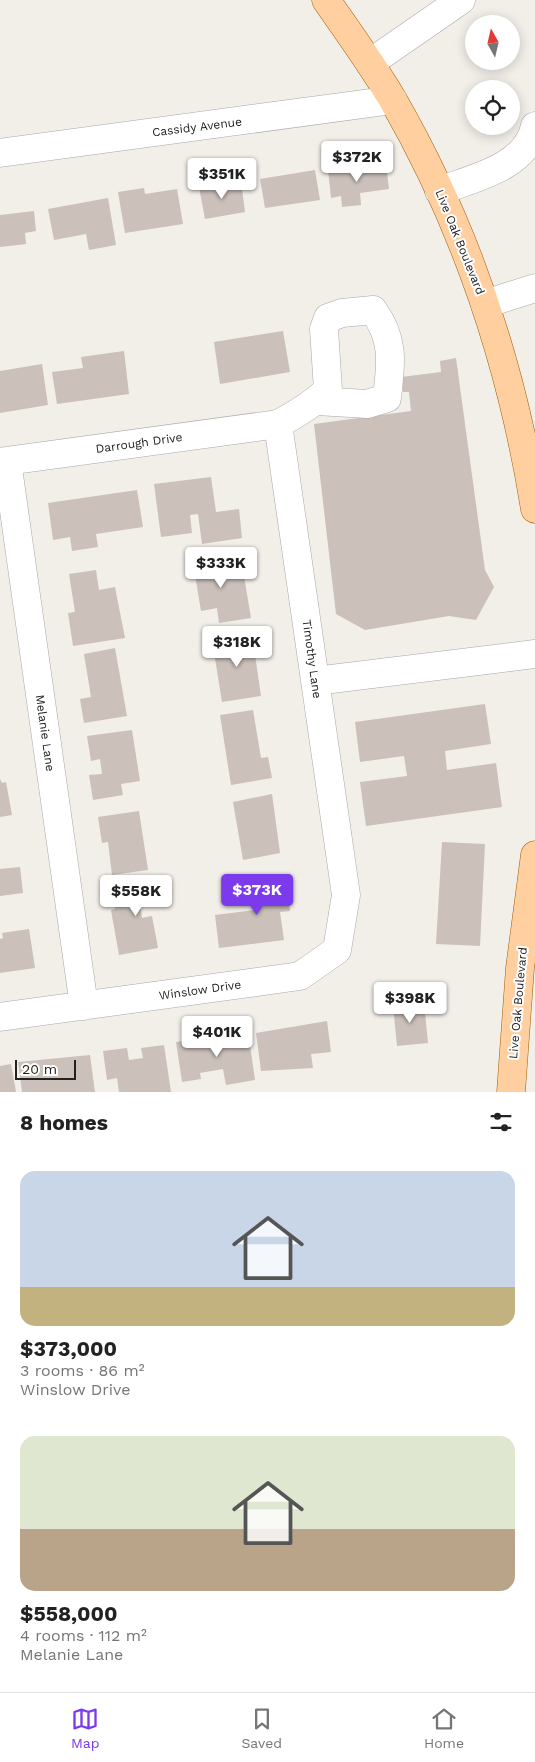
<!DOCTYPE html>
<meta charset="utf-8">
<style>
:root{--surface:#fff;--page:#f6f6f6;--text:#222;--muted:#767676;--line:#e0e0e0;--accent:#7c3aed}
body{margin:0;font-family:"Work Sans",sans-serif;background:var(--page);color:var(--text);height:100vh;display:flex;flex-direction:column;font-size:19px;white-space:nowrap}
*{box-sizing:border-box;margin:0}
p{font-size:16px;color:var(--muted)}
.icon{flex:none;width:28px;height:28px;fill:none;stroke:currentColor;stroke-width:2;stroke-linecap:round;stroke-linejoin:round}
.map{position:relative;height:1092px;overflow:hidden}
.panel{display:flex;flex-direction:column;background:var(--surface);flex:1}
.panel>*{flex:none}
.needle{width:32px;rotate:352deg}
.tools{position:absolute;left:465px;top:15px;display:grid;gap:10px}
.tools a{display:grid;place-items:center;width:55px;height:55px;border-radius:50%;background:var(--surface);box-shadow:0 2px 12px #0003;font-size:25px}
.scale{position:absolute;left:15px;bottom:12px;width:61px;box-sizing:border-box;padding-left:5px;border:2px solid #212121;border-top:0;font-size:14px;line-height:18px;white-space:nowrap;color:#212121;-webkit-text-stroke:4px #fff;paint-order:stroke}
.price{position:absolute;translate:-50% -42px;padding:0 11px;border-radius:5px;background:#fff;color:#222;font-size:16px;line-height:32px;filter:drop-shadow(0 1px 2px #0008)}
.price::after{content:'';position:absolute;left:50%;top:30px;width:15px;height:11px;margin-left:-8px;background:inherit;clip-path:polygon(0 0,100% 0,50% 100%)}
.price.on{background:var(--accent);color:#fff}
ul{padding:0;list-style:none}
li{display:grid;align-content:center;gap:10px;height:265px;padding:0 20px}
li span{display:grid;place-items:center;height:155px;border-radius:15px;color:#555}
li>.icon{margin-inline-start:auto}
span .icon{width:90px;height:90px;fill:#fffc;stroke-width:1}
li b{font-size:21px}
h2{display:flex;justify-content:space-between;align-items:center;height:60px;padding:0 20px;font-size:21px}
.tabs{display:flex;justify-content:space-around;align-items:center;height:70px;border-top:1px solid var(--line);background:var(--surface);font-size:14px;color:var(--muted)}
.tabs a{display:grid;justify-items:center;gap:2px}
.tabs .on{color:var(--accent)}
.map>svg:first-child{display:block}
</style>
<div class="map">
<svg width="535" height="1092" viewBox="0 0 535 1092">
<rect width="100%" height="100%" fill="#f2eee8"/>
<path fill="#cbc0ba" d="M386,164L389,189L360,193L361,205L342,207L341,196L331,198L328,170Z
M315,170L320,200L265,208L260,179Z
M241,181L245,212L205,219L199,187Z
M144,188L145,194L177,189L183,224L125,233L118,192Z
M108,198L116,245L89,250L86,234L54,240L48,209Z
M34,211L36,231L25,233L26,244L0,247V215Z
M283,331L290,372L220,384L214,342Z
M124,351L129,394L57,404L52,372L83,368L81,357Z
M456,358L485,570L494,587L476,620L449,616L365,630L336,614L314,424L411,411L409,392H403L401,377L441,372L440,361Z
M42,364L48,405L0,413V371Z
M211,477L216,512L239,509L242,538L202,544L198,514L190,515L192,533L161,537L154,484Z
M137,490L143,527L96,534L98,547L72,551L70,537L53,540L48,503Z
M218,553L221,573L243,570L251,618L219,623L217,608L201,611L192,557Z
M96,570L99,590L115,587L125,638L73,646L68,613L75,612L69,574Z
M252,634L261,696L222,702L212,640Z
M115,648L127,716L84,723L80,699L91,697L84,654Z
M485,704L491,744L445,751L447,770L496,763L502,807L366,826L360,782L407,776L404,756L360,762L355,722Z
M253,710L261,758L268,757L272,778L231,785L220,715Z
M132,730L140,781L121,784L123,795L93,800L89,775L102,774L100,759L91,761L87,736Z
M0,779L2,783L6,782L12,815L0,817Z
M272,794L280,853L243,860L233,802Z
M139,811L148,870L112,875L108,842L102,843L98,817Z
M442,842L485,844L480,946L436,944Z
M20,867L23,893L0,896V869Z
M286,876L290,911L280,912L284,940L219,948L215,915L255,910L252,880Z
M167,882L170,899L140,904L142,918L152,916L158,948L119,955L111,910L115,909L112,891Z
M29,929L35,968L0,973V939L3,938L2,933Z
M424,1002L428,1043L397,1046L393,1005Z
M327,1021L331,1052L311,1054L313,1068L261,1071L256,1033Z
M248,1031L255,1080L226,1085L223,1069L200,1073L201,1079L182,1082L176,1042Z
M164,1045L171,1092H119L117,1078L107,1080L103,1051L127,1048L129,1060L143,1058L141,1048Z
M90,1055L95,1092H22L18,1062Z
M11,1064L16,1092H0V1066Z"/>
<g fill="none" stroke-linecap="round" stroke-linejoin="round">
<defs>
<path id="minor" d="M370,63L461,0
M0,153L393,100
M439,191C474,178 527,167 535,126
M485,304L535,288
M7,461L84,1006
M0,462L278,424C297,414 312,405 328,390L324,329L328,318L342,313L373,310C395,340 391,363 387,398L367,404L317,401
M315,681L535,654
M0,1017L300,976L337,950L346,895L278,424"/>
<path id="major" d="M326,0C349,33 373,66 393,100C466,227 512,366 535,509
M511,1092L520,968L535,855"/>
</defs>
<use href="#minor" stroke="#a8a8a8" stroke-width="29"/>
<use href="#major" stroke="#9f5e00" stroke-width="29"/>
<use href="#minor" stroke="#fff" stroke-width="28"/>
<use href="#major" stroke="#ffcfa0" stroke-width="28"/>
</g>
<g text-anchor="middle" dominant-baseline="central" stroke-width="4" stroke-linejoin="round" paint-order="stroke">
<g font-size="12" fill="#212121" stroke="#fff">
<text transform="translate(197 127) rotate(-7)">Cassidy Avenue</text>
<text transform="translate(460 242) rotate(68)">Live Oak Boulevard</text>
<text transform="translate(139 443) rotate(-8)">Darrough Drive</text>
<text transform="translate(312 659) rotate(82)">Timothy Lane</text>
<text transform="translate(45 733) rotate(82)">Melanie Lane</text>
<text transform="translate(200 990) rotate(-8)">Winslow Drive</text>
<text transform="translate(518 1003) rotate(-85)">Live Oak Boulevard</text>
</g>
</g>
</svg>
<div class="tools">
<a><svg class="needle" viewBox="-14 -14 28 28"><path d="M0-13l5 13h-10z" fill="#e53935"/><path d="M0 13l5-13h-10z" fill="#767676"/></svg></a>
<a><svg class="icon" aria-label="locate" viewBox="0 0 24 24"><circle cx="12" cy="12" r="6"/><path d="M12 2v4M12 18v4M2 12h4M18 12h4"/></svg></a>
</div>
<div class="scale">20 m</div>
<b class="price" style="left:357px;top:183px">$372K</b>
<b class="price" style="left:222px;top:200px">$351K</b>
<b class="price" style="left:221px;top:589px">$333K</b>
<b class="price" style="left:237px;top:668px">$318K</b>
<b class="price on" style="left:257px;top:916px">$373K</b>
<b class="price" style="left:136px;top:917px">$558K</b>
<b class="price" style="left:410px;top:1024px">$398K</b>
<b class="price" style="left:217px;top:1058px">$401K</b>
</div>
<section class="panel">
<h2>8 homes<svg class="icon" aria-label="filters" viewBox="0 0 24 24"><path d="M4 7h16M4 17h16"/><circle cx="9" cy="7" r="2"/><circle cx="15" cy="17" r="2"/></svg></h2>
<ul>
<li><span style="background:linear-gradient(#c9d6e8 75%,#c2b280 0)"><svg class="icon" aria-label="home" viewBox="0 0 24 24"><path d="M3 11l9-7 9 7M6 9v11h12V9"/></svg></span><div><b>$373,000</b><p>3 rooms · 86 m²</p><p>Winslow Drive</p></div></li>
<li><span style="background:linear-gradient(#dfe7d0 60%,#b9a48a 0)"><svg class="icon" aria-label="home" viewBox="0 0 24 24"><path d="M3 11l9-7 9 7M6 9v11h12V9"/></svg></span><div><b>$558,000</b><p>4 rooms · 112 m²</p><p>Melanie Lane</p></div></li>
</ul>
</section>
<nav class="tabs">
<a class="on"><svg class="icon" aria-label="map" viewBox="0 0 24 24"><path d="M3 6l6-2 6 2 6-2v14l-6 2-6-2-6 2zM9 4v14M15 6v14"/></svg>Map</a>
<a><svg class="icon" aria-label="saved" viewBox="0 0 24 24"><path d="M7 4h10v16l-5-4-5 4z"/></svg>Saved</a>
<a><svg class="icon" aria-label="home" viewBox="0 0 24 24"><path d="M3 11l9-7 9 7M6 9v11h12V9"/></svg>Home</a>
</nav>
